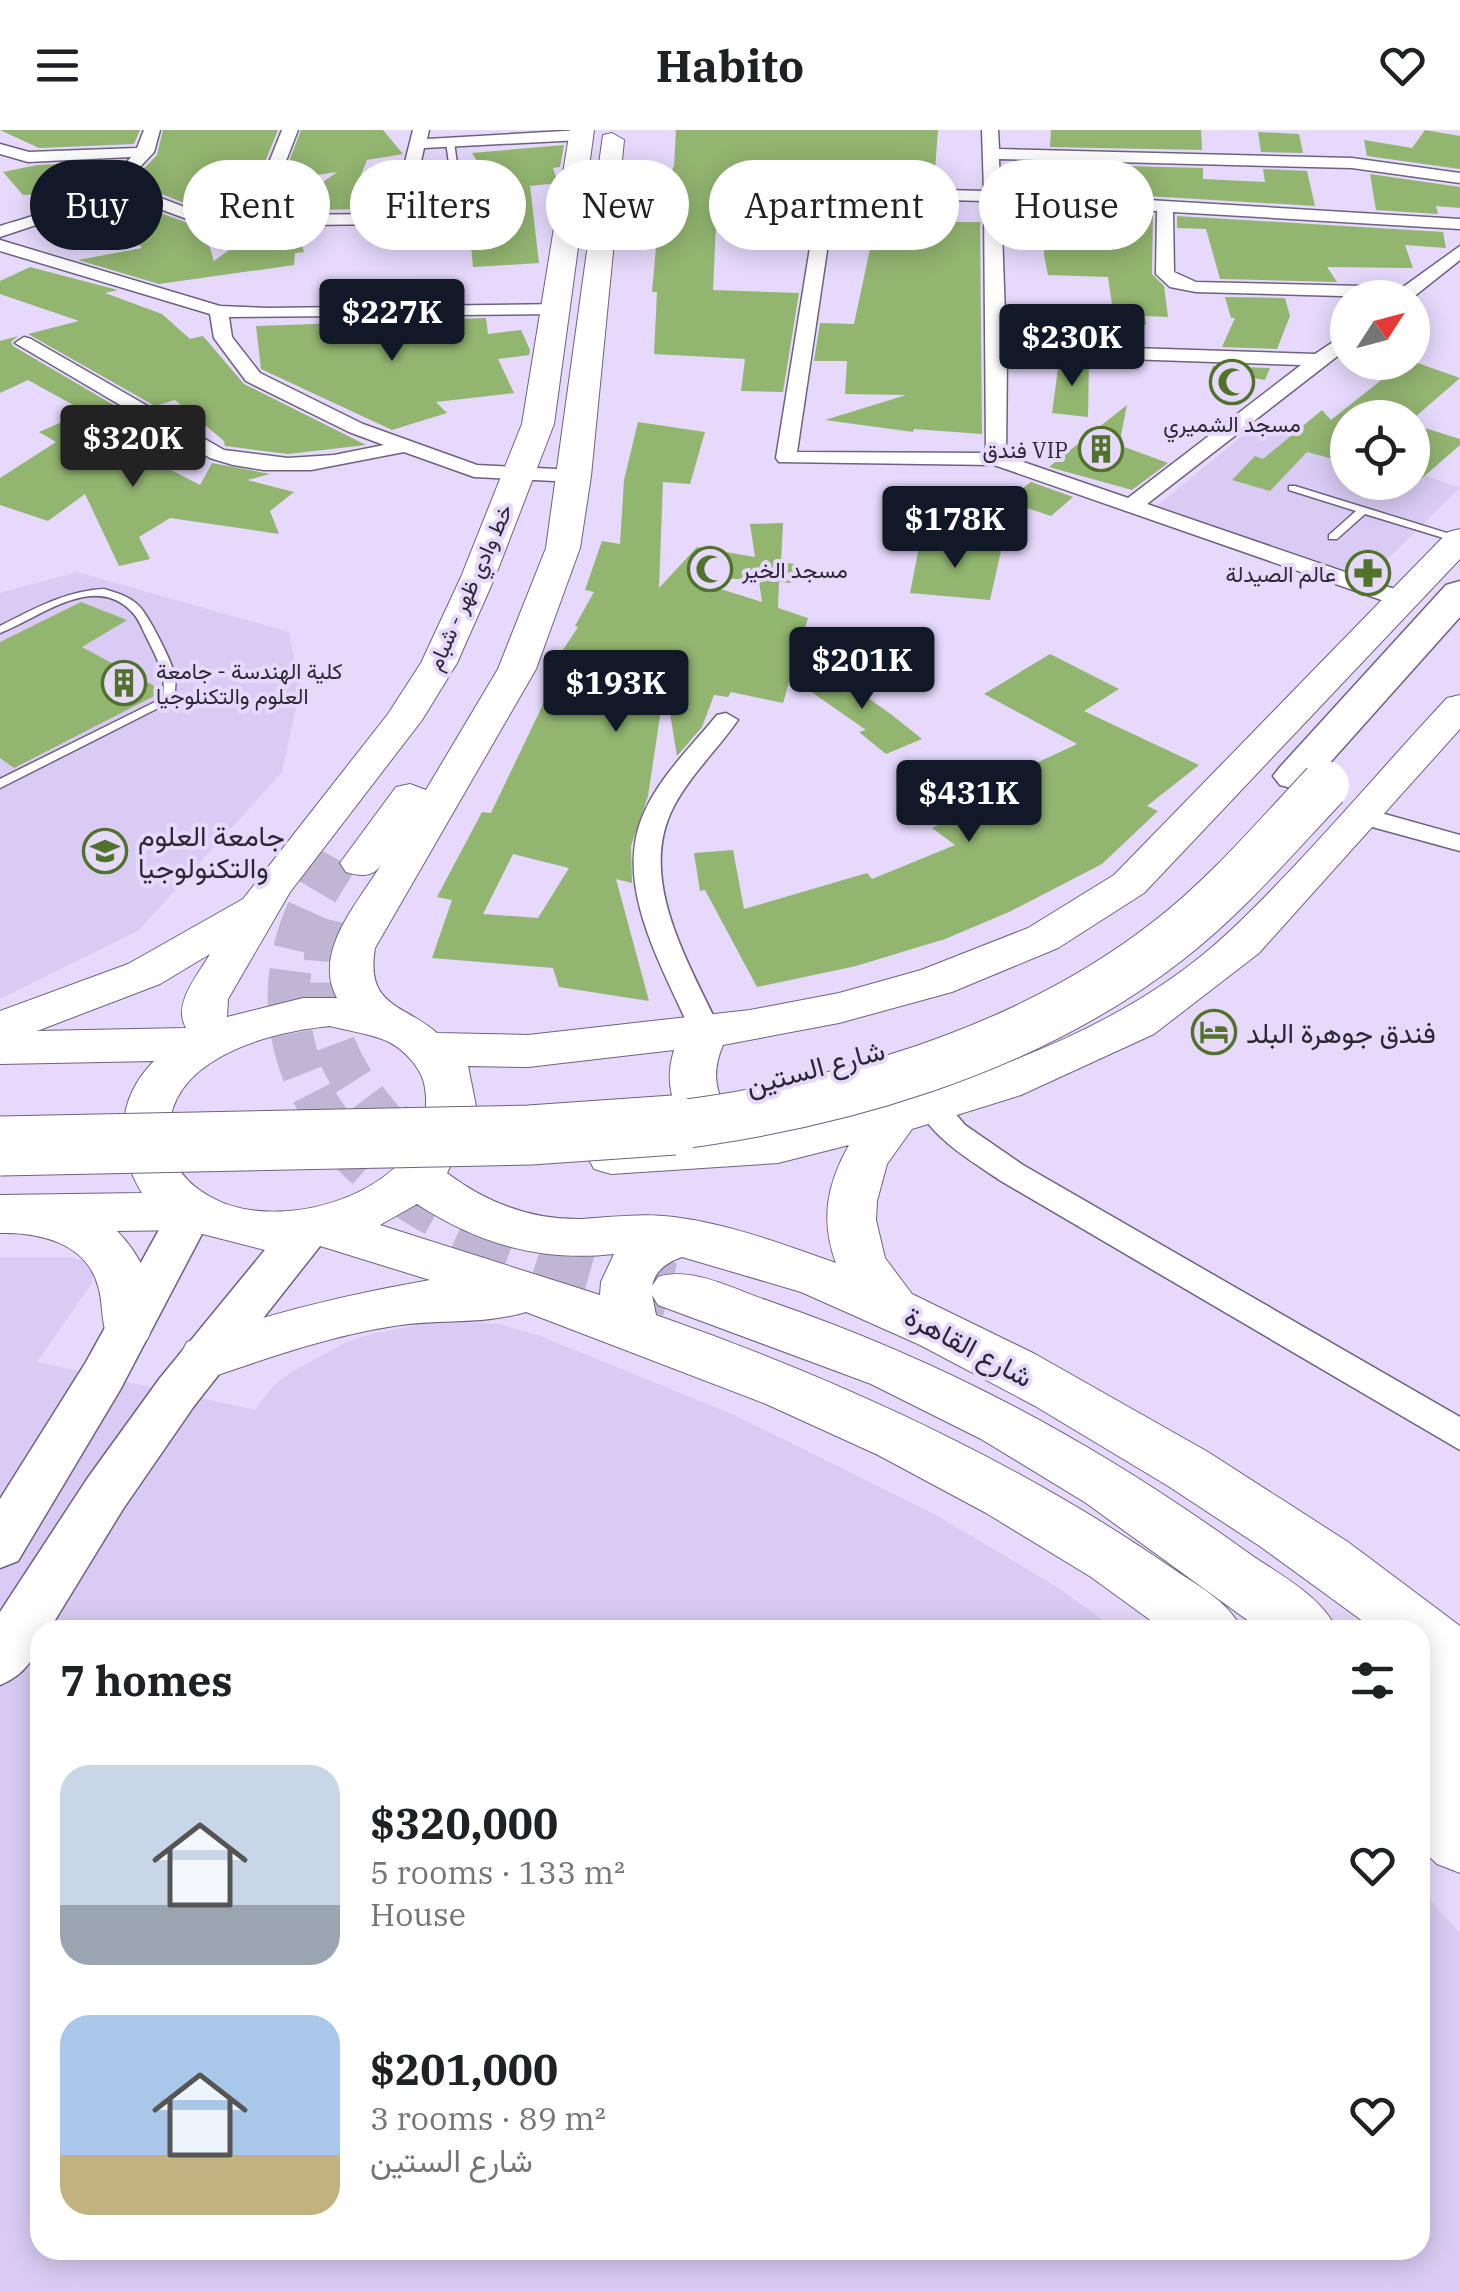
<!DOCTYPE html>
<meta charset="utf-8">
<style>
:root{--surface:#fff;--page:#f2f2f2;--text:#202124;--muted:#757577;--accent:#111827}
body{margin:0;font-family:"IBM Plex Serif",Vazirmatn,serif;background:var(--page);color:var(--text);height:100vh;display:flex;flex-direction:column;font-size:38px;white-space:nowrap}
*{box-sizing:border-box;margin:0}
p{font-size:32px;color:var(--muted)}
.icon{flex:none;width:55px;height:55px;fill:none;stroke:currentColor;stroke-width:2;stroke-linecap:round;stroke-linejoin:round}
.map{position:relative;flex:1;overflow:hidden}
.panel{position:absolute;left:30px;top:1490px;width:1400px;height:640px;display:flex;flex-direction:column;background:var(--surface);border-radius:30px;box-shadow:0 5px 25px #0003}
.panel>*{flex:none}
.guide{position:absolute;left:30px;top:30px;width:1400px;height:90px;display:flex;gap:20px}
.needle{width:65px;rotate:54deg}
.controls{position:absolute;left:1330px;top:150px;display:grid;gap:20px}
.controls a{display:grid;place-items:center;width:100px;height:100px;border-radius:50%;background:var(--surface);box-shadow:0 5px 25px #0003;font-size:50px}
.price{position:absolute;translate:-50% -85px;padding:0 22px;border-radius:10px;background:var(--accent);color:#fff;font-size:32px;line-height:65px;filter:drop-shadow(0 2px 5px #0008)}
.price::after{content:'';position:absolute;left:50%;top:60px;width:30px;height:22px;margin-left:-15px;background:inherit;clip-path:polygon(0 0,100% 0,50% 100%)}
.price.selected{background:#222;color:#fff}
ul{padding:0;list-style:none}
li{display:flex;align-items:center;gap:30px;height:250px;padding:0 30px}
li span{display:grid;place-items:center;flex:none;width:280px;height:200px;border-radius:30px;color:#555}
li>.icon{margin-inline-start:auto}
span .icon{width:120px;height:120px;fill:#fffc;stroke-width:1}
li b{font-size:42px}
h2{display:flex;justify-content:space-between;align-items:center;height:120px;padding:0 30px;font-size:42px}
.pill{padding:0 35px;border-radius:45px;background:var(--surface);box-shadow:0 5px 25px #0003;font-size:35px;line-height:90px}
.pill.selected{background:var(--accent);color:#fff}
header{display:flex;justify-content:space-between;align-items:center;height:130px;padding:0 30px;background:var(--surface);font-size:45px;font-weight:800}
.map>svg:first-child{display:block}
</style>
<header><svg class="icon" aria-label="menu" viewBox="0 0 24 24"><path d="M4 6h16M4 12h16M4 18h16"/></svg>Habito<svg class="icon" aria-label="heart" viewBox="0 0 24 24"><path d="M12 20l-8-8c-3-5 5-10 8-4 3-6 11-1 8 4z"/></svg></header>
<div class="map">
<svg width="1460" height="2162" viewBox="0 0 1460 2162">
<rect width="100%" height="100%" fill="#e6d9fc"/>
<path fill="#d9cbf3" d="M1258,293L1347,321L1348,352H1412L1413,341L1460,358L1368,448L1157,376Z
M77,442L289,502L300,559L282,642L139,800L0,869V463Z
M0,1127H69L86,1131L93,1142L92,1153L37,1232L255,1280L273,1256L293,1241L349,1211L372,1204L438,1191L499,1194L540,1206L732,1284L934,1384L1057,1457L1117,1500H40V2120H1420V1759L1460,1803V2162H0Z"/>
<path fill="#92b570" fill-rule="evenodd" d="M0,0H140L134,14L39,18Z
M163,0H278L256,54L193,64L197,78L131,52L157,25Z
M301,0H383L403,24L367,30L357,55L356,79L283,81L337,42L282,50Z
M676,0H938L935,40H941L939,56L835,48L833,53L815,61L809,98L716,95L713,160L799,163L783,262L741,261L745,229L654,224L657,162H652L656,117H646L674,35Z
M1051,0H1201L1202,20L1050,17Z
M1425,0L1460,6V39L1367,26L1364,10L1412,18Z
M1258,2L1299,4L1303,23L1261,22Z
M564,15L560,37L553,38L558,53L530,56L539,133L473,137L464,41L482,40L472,23Z
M122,31L83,62L23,65L3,42L37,35Z
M1048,34L1203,38V49L1265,52L1263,39L1307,41L1315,76L1046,60Z
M1370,44L1460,57V78L1436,76L1438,84L1376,80Z
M114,66L204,99L214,131L258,99H297L304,122L295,123L294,135L159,154L78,130L142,118L102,72Z
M905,73L941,74L938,92H980L982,304L914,299L913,302L825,290L906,265L845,264L847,231H814L820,193L854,194L871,114L896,116Z
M1045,78L1153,85L1152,144L1164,156L1168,187L1145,186L1146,195L1115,194L1108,147L1048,145L1044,125Z
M1177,86L1443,102L1446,118L1405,115L1413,138L1327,137L1337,152L1220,149L1206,99L1177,98Z
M30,137L118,160L105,163L162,184L190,209L203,206L244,254L366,315L288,324L225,316L224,311L175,270L155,276L28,204L79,191L0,164V151Z
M1225,167L1285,168L1290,186L1277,219L1222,217L1235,188H1231Z
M486,188L488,204L521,200L530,220L529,225L498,229L514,263L436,272L447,283L392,300L261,239L256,196Z
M18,206L11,212L13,216L129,284L104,292L28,250L0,263V211Z
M1059,231L1089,232L1088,287L1052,283Z
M1412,231L1460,248L1414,288H1348V333L1307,322L1270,361L1232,350L1255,326L1263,329L1322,280L1331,290L1404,232Z
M1213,236L1270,238L1265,250L1211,241Z
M1127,275L1119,315L1168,333L1132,360L1049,337Z
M71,288L200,355L212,333L270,344L247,350L294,362L270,381L279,404L170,388L139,407L150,429L119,436L85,364L48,391L0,375V348L56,312L39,302Z
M638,292L705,302L690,354L663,352L659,458L697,417L755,427L750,394L783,393L781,432L794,434L791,453L779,452L778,478L808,488L783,573L731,562L728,567L714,565L702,597L677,626L665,553L648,666L631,716L632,753L616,749L649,871L559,857L553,838L432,828L452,770L437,767L482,682L491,683L560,539L551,538L578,497L575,496L594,462L585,460L602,411L620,414L624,350ZM713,447L759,451L762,472L711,456ZM513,724L569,738L538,788L483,784Z
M1412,294L1460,309V315L1412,357Z
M1031,352L1073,367L1051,386L1006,371Z
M920,412L1001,421L990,470L910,463Z
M81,472L127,490L82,517L160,559V563L14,638L0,628V512Z
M1050,524L1119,559L1084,581L1199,635L1147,676L1158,681L1102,734L1009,782L945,809L856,836L757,857L705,760L700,761L694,723L733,720L744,779L867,743L872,749L955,715L932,698L996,668L983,658L1077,614L984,564Z
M823,536L892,585L922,609L886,624L859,602L866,600L803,556Z"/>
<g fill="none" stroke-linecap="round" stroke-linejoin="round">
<path stroke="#c1b5d4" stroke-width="42" stroke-dasharray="42 21" stroke-linecap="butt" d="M331,790C312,879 329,931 390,998
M335,998C286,937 275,856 306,784C314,765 327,747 337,729"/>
<path stroke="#c1b5d4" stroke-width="54" stroke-dasharray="54 28" stroke-linecap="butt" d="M333,995C419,1100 551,1127 676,1161
M387,995L419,1026"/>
<defs>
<path id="lane" d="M450,10L454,12L458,41L454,43L450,41L446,12Z
M1289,356H1295L1460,407V413L1365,384L1337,409H1329V405L1356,381L1289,360Z
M104,459C117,463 129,466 139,476C149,486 172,532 175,546C176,554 175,562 174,570L0,658V649L163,568C167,545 157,529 147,508C142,499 139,488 131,481C93,442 38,489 0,503V496C34,479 65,461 104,459Z"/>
<path id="street" d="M144,0H160L154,22L124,54L208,86L248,85L282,0H298L265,85L392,84L413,0H429L427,9L581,0L589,5L581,10L424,18L408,89L399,94L206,96L114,62L75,82L0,107V96C46,82 100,68 131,27L28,32L0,24V14L29,22L137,18Z
M982,0H998L999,19L1352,28L1460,43V53L1352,38L999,29L1000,61L1460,89V99L1173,82L1174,142L1196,152L1403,157L1460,116V130L1412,168L1196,162L1170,157L1156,144L1157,81L1001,72L1006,214L1315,224L1348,202V218L1147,374L1409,464L1412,469L1409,474H1393L994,335L779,332L776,328L819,62L827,57L984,61ZM835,67L984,71L986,323L797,322ZM1007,225L1301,235L1128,368L1006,326Z
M0,110L220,176L269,178L564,174L566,178L557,184L229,187L232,207L260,243L363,294L477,335L575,340L586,346L575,352L474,347L404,322L311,340H264L233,335L210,328L15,213L24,207L31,209L224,320L288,328L334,325L384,315L349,302L246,251L214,208L210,184L0,121Z
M726,583L738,590C718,619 691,644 674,676C635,749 691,836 721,902L717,909L706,912L695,909L691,902C664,839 615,760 641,690C656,650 691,617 717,585Z
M1363,678L1460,705V721L1354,692L1350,686Z
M932,966L943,969L965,995L1023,1035L1460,1287V1320L1001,1051C970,1030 936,1011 917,977L921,969Z"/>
<path id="secondary" d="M192,1064L208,1069L214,1081L120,1260L18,1431L0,1438V1369L86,1232L176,1069Z
M308,1082L324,1087L331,1099L324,1111L194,1276L123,1379L49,1500H40C40,1526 23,1546 0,1555V1482L87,1349L160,1248L292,1087Z"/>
<path id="primary" d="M570,0H594L554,294L495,447L457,533L422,590L290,762L228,869L227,887L303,868H337C312,822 358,773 381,735C372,748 360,746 346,742L340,733L396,657L410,654L426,660L498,539L546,418L603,5L612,3L624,10L591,346L580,418L536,539L375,818C365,877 404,874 437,903L528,905L750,880L839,863L921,840L1028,798L1114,745L1448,402L1460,399V429L1144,763L1058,818L952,862L839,893L723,915C708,950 718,976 747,999C785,997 821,987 858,978C987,947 1132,894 1230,801C1305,730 1376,644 1447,568L1460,565V599L1259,823L1154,904L1021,965L912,999L887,1034L877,1071L876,1090L885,1128L912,1164L1035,1224L1208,1322L1348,1412L1460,1496V1743L1437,1734L1420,1718V1500H1375L1261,1417L1168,1356L1035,1276L920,1215L801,1162L682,1127C668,1132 655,1140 652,1156L658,1147C691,1136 733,1159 766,1170C946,1232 1093,1311 1247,1422C1278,1444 1321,1465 1337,1500H1261L1086,1373L981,1309L871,1254L658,1175L652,1165L656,1185C835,1248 1012,1328 1169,1436C1196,1455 1228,1470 1242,1500H1164L1091,1447L986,1383L878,1325L766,1274L526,1182C485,1195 437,1189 394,1196C329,1206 268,1228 206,1249L187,1242L179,1227L187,1212C267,1184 349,1164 430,1150L320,1116L273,1122L187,1100L117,1101C144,1128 165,1174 147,1210L128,1216L109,1210C100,1192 104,1175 98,1156C86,1112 38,1102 0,1103V1065L142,1063C115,1019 116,969 154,931L0,934V881L128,834L243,769L388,584L421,533L461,447L522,294ZM210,824C198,845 172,874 186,898L37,901L160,854ZM330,896C349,901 372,904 389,912C406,921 423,940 425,958C441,1057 283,1110 209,1066C188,1054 173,1038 170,1013C159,930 268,902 330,896ZM674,920C664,953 672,976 691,1003L611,1008L594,1013L587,1026L594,1039L611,1044L778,1033L849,1015C827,1054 820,1090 836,1133C783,1114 729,1094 674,1087C642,1083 613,1087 582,1089C531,1090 487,1073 447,1043L477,981L468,936L528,937ZM417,1074C478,1114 541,1132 614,1124L601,1152L600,1165L380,1095Z"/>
<path id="highway" d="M1460,451V487L1310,655L1295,659L1280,655L1273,646L1280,637L1446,455Z"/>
</defs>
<use href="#lane" stroke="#6e6280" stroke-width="3"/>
<use href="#street" stroke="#6e6280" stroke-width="3"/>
<use href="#secondary" stroke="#6e6280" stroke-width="3"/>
<use href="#primary" stroke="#6e6280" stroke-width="2"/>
<use href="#highway" stroke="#6e6280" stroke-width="3"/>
<use href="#lane" fill="#fff" fill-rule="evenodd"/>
<use href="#street" fill="#fff" fill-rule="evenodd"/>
<use href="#secondary" fill="#fff" fill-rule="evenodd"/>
<use href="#primary" fill="#fff" fill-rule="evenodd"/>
<use href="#highway" fill="#fff" fill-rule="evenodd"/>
<defs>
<path id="highway-bridge-far1" d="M652,998C830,978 1025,923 1169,810C1227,765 1275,708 1325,655"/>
<path id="highway-bridge" d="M0,1016L530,1005L674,995"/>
</defs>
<use href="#highway-bridge-far1" stroke="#6e6280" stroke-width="50" stroke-linecap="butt"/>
<use href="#highway-bridge" stroke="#6e6280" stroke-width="61" stroke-linecap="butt"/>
<use href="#highway-bridge-far1" stroke="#fff" stroke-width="48"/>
<use href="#highway-bridge" stroke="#fff" stroke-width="59"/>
</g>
<defs>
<symbol id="mosque-ring" viewBox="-11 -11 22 22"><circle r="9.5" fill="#e6d9fc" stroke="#51722a" stroke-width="1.5"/><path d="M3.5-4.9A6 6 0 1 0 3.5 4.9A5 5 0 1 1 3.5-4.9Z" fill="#51722a"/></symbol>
<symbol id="building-ring" viewBox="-11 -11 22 22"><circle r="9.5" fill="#e6d9fc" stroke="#51722a" stroke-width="1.5"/><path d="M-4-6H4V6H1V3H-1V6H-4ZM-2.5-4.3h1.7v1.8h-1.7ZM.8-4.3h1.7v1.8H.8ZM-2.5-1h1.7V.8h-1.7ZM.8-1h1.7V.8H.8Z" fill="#51722a"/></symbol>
<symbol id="pharmacy-ring" viewBox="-11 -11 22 22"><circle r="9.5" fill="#e6d9fc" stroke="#51722a" stroke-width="1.5"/><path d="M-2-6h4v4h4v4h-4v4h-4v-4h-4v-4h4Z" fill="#51722a"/></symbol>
<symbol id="university-ring" viewBox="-11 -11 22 22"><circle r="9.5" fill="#e6d9fc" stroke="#51722a" stroke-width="1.5"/><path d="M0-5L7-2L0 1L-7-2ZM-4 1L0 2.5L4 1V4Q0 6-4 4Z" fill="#51722a"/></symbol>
<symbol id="hotel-ring" viewBox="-11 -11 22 22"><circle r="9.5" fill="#e6d9fc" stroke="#51722a" stroke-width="1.5"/><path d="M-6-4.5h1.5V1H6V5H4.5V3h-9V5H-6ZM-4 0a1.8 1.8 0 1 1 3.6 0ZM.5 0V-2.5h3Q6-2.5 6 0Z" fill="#51722a"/></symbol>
</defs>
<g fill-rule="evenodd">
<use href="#mosque-ring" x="1207" y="227" width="50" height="50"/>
<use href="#building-ring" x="1076" y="294" width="50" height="50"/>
<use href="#mosque-ring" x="685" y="414" width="50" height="50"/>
<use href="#pharmacy-ring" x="1343" y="418" width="50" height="50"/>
<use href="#building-ring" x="99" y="528" width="50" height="50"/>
<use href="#university-ring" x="80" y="696" width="50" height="50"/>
<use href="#hotel-ring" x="1189" y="877" width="50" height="50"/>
</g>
<g text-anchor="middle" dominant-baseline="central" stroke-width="8" stroke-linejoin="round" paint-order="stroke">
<g font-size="22" fill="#2b2733" stroke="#e6d9fc" text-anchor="end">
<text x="1232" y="293" text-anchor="middle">مسجد الشميري</text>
<text x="1068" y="319">فندق VIP</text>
<text x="742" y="439" text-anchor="start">مسجد الخير</text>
<text x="1336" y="443">عالم الصيدلة</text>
<text x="156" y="540" text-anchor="start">كلية الهندسة - جامعة<tspan x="156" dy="25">العلوم والتكنلوجيا</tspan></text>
</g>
<g font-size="22" fill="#2b2733" stroke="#e6d9fc">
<text transform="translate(469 457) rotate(-66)">خط وادي ظهر - شبام</text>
</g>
<g font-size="28" fill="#2b2733" stroke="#e6d9fc" text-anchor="start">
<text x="138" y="705">جامعة العلوم<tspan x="138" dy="32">والتكنولوجيا</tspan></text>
<text x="1246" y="902">فندق جوهرة البلد</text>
</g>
<g font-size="28" fill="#2b2733" stroke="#e6d9fc">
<text transform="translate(815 937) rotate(-15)">شارع الستين</text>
<text transform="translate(969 1216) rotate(28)">شارع القاهرة</text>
</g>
</g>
</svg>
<div class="controls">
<a><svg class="needle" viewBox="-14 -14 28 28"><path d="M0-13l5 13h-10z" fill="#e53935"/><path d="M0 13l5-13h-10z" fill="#757577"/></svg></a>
<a><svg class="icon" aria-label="locate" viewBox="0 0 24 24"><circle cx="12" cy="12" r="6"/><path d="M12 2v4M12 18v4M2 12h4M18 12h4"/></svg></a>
</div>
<b class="price" style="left:392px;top:234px">$227K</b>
<b class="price" style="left:1072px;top:259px">$230K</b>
<b class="price selected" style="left:133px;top:360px">$320K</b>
<b class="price" style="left:955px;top:441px">$178K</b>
<b class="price" style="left:862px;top:582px">$201K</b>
<b class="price" style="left:616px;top:605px">$193K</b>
<b class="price" style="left:969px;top:715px">$431K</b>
<div class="guide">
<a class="pill selected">Buy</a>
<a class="pill">Rent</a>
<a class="pill">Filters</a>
<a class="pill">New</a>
<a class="pill">Apartment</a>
<a class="pill">House</a>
</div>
<section class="panel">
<h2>7 homes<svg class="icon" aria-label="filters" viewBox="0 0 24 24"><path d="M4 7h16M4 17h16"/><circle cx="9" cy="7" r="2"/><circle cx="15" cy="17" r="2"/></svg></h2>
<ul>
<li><span style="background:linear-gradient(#c9d6e8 70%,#9aa5b1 0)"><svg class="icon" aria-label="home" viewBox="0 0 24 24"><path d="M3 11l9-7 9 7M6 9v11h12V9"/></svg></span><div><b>$320,000</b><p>5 rooms · 133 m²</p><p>House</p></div><svg class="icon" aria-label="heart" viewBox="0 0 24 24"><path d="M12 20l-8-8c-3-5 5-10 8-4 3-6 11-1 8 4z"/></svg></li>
<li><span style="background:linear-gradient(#a9c7e8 70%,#c2b280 0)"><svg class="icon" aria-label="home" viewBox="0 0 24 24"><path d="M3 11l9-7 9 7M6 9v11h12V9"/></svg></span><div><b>$201,000</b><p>3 rooms · 89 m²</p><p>شارع الستين</p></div><svg class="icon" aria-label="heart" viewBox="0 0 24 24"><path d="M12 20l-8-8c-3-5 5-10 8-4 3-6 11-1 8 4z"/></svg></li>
</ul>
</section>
</div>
